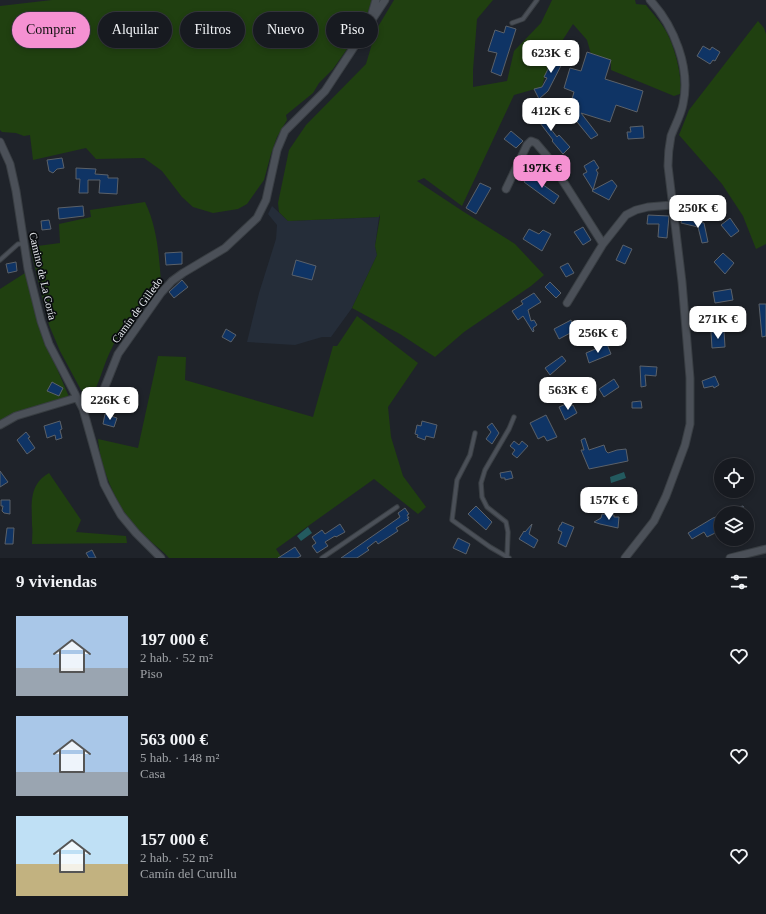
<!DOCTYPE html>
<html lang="es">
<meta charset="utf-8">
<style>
:root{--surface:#171a20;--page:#24272d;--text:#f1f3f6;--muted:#9ea1a5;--line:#36383e;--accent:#f591d2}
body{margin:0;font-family:"Times New Roman",serif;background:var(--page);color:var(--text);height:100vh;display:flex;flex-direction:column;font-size:15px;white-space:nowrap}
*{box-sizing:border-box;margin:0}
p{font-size:13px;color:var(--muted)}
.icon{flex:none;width:22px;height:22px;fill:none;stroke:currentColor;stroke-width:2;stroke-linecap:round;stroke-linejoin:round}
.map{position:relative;height:558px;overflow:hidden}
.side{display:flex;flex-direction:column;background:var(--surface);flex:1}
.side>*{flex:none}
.top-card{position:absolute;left:12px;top:12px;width:400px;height:36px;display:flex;gap:8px}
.controls{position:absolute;left:714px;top:458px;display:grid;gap:8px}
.controls a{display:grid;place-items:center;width:40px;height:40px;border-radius:50%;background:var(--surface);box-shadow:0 2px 6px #0003,0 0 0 1px var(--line);font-size:20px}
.price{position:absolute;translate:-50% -34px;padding:0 9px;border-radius:8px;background:#fff;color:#222;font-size:13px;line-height:26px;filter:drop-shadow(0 1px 2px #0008)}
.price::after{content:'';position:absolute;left:50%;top:24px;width:12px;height:9px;margin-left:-6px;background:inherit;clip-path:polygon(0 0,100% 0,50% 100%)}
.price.current{background:var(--accent);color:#111}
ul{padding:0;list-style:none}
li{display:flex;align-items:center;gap:12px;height:100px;padding:0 16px}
li span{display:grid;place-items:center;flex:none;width:112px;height:80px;border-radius:0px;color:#555}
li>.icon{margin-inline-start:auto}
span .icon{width:48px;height:48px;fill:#fffc;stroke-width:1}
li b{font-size:17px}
h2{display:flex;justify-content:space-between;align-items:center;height:48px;padding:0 16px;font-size:17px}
.pill{padding:0 14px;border-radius:18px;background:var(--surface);box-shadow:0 2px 6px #0003,0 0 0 1px var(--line);font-size:14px;line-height:36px}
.pill.current{background:var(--accent);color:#111}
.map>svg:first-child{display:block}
</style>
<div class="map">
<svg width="766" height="558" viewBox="0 0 766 558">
<rect width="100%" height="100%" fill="#1f232a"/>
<path fill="#252d39" d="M272,206L288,221L379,217L375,246L377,255L352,308L331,337H322L295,345L247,342L259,293L276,239L277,225L268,214Z"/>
<path fill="#204010" d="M52,0H372L365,20L352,42L333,69L319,83L313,93L286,115L287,120L277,137L271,154L264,180L247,204L238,209L213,213L193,207L182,197L162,171L144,158L96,159L86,148L33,160L30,135L24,136L16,133L2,132L0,130V6Z
M394,0H493L477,19L473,70V87L507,81L514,51L541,23L552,0H635L636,4L646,5C653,14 662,23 667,33C675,48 683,78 680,94L674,96L611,70V60L591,54L587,40L573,24C560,44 547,64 542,87L514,95L462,206L424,178L417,181L464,212L515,244L544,275L531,286L464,332L435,357L400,334L352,308L377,255L375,246L380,217L379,214V217L288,221L279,212L278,203L289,150L306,125L366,64L376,30Z
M758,21L764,28L766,34V244L756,249L743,216L722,184L679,135L689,110Z
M145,202C157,227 159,254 161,282C142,304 121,327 109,354C103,367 100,381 93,394H86L81,390L60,351L49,325L30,247L60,243L59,224L91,217L90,210Z
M25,273L42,333L69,397L0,422V289Z
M357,316L418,363L388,407L391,437L403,476L426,507L418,514L374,479L276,549L282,558H169C160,548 148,540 139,531C118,510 100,468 98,439L138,448L158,356L186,357L185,380L313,417L333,346H337Z
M49,473L81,520L76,532L126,536L127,543L32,544C32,538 33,532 32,525C32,505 28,485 49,473Z"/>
<path fill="#235a5f" d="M624,472L626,478L611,483L610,477Z
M308,527L312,533L301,541L297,536Z"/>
<path fill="#0f3465" stroke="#5b6169" d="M506,26L516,29L501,76L491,72L497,53L488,51L495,30L504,33Z
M703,46L710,50L712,47L720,52L715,61L713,60L710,64L697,56Z
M557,51L566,56L548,91L539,99L534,89L542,87L547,78L544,77Z
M587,52L611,60L605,79L643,91L637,112L616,105L610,122L581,113L598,135L591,139L573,117L579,112L569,109L574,92L564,88L570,68L581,71Z
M535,105L549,120L546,123L557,137L559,135L570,147L563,154L552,141L553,140L540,123L543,121L531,109Z
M643,126L644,138L628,139L627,132H631L630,127Z
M511,131L523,141L516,148L504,139Z
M62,158L64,168L57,169L53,173L49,171L47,160Z
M594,160L599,168L596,170L598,173L593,190L612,180L617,186L609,200L592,191L593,190L583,174L587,172L584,166Z
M76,168L96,169L95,174L108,175V178H118L117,194L99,193L100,180H88V193H79L80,179H76Z
M529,175L559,196L554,204L524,182Z
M480,183L491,188L476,214L466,208Z
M83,206L84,216L59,219L58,208Z
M648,215L669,216L667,238L658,237L659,224H647Z
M730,218L739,231L731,237L721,225Z
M682,219L704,223L708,242L702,243L698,227L681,223Z
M49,220L51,229L42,230L41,221Z
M583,227L591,240L583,245L574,232Z
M529,229L539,234L543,230L551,234L542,251L523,239Z
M623,245L632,249L625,264L616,260Z
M182,252V264L166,265L165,253Z
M723,253L734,263L725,274L714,262Z
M296,260L316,266L312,280L292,275Z
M16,262L17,271L8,273L6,264Z
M568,263L574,273L566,277L560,267Z
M182,280L188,287L174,298L169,292Z
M550,282L561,293L556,298L545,287Z
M731,289L733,300L715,303L713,292Z
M534,293L541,302L528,310L531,321L534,320L537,325L533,328L534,331L533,332L523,316L518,320L512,311L523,304L521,301Z
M759,304H766V336L762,337Z
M571,320L576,330L559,339L554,329Z
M226,329L236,335L231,342L222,337Z
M724,331L725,347L712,348L711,332Z
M607,344L611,354L589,363L586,353Z
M562,356L566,361L550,375L545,368Z
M640,366L657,367L656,376L645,375L646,386L641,387Z
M715,376L719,385L714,388L713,386L704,388L702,381Z
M614,379L619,387L604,397L599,389Z
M52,382L63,388L59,396L47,391Z
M641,401L642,408H632V402Z
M566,404L568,407L573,405L577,413L565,420L559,407Z
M105,414L117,418L114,427L103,424Z
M546,415L557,437L547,441L544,436L538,439L530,423Z
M60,421L62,429L60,430L62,438L56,440L55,435L47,438L44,426Z
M422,421L437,425L434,438L426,436L425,440L417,437L418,435L415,434L417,425L421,426Z
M492,423L499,433L492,444L486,439L491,432L487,427Z
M26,432L30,437L28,438L35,448L27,454L17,440Z
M585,438L589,450L604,445L606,451L608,453L617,450L626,449L628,461L589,469L581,450H584L581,440Z
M514,441L519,445L522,441L528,446L517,458L512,454L515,450L510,446Z
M0,471L8,482L0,487Z
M511,471L513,478L505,480V478H501L500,473Z
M1,500H10V514L4,513L2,511L3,506H1Z
M476,506L492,522L486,530L468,514Z
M743,506L746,513H723V511Z
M405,508L409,514L407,515L409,518H407L409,520L396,528L398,531L378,544L376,541L367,548L369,550L357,558H341L400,517L398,513Z
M602,514L614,515V517H619L618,528L600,524L594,522L601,518Z
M721,515V530L707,537L704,532L692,539L688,533L713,518Z
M562,522L574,527L566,547L558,543L562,532L558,530L560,525H561Z
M340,524L345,532L336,537L335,536L325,542L328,546L317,553L312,546L316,543L312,537L322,530L325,534Z
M532,524L529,534L538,540L534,548L519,539L524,531L525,532Z
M7,528H14L13,544H5Z
M458,538L470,544L466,554L453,548Z
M295,547L301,556L297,558H278Z
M92,550L96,558H89L86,553Z"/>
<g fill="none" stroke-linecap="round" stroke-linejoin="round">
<defs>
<path id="service" d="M512,23L523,19L537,0
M0,260L18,244H23
M475,433L470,455L457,480L452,520L490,547L509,558
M507,557L508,532L506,522L487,507L482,497L481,483L485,470L509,429L514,417
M322,558L397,507"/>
<path id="minor" d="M371,17L376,0
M0,142L10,164L16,191L28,269L41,321L49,344L83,409L104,484L113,501L121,515L136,533L161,558
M506,189L527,145L531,141L536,143L547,156L603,244
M567,303L603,244L626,215L636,210L648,207L672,205
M83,409L94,404L100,399L118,354L161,293L172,281L183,273L225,248L257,218L266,200L277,150L285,131L325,91L385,0
M0,425L16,416L76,398
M625,558L654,521L666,496L685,445L690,424V378L682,282L668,166C668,156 669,146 671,136C675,125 681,115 683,104C691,68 674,26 650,0
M730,558L766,549"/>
</defs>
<use href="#service" stroke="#393e43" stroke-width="5.5"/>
<use href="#minor" stroke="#393e43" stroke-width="9"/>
<use href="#service" stroke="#4b5058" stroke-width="3.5"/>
<use href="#minor" stroke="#4b5058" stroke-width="7"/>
</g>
<g text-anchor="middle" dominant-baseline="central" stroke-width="3.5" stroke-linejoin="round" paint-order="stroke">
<g font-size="11" fill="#e7eaef" stroke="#0a0d10">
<text transform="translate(43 276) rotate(77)">Camino de La Coría</text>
<text transform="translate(137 310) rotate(-54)">Camín de Gilledo</text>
</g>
</g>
</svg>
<div class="controls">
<a><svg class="icon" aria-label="locate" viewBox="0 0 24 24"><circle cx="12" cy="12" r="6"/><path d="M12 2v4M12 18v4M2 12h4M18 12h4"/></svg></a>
<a><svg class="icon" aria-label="layers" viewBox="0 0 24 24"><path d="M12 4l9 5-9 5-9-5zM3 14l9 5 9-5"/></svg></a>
</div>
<b class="price" style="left:551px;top:74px">623K €</b>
<b class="price" style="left:551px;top:132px">412K €</b>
<b class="price current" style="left:542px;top:189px">197K €</b>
<b class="price" style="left:698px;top:229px">250K €</b>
<b class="price" style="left:718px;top:340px">271K €</b>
<b class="price" style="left:598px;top:354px">256K €</b>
<b class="price" style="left:568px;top:411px">563K €</b>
<b class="price" style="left:110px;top:421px">226K €</b>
<b class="price" style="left:609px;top:521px">157K €</b>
<div class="top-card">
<a class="pill current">Comprar</a>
<a class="pill">Alquilar</a>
<a class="pill">Filtros</a>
<a class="pill">Nuevo</a>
<a class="pill">Piso</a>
</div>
</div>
<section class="side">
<h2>9 viviendas<svg class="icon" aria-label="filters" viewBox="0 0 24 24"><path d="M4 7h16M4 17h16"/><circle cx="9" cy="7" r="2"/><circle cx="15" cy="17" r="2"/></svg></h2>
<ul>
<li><span style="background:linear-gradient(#a9c7e8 65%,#9aa5b1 0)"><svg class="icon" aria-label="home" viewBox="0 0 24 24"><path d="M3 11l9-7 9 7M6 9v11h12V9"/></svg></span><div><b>197 000 €</b><p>2 hab. · 52 m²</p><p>Piso</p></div><svg class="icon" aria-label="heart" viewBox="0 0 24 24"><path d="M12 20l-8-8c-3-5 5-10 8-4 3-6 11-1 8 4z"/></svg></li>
<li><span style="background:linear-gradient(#a9c7e8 70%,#9aa5b1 0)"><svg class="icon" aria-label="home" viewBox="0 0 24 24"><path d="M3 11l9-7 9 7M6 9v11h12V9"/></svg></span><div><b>563 000 €</b><p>5 hab. · 148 m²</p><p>Casa</p></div><svg class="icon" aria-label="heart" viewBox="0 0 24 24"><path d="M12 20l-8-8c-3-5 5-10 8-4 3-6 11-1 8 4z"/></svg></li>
<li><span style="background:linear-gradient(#bfe0f5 60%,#c2b280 0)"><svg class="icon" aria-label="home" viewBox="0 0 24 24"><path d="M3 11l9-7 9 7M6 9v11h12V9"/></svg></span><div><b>157 000 €</b><p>2 hab. · 52 m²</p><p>Camín del Curullu</p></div><svg class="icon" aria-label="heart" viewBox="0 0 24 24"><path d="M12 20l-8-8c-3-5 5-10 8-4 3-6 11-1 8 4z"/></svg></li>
</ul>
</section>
